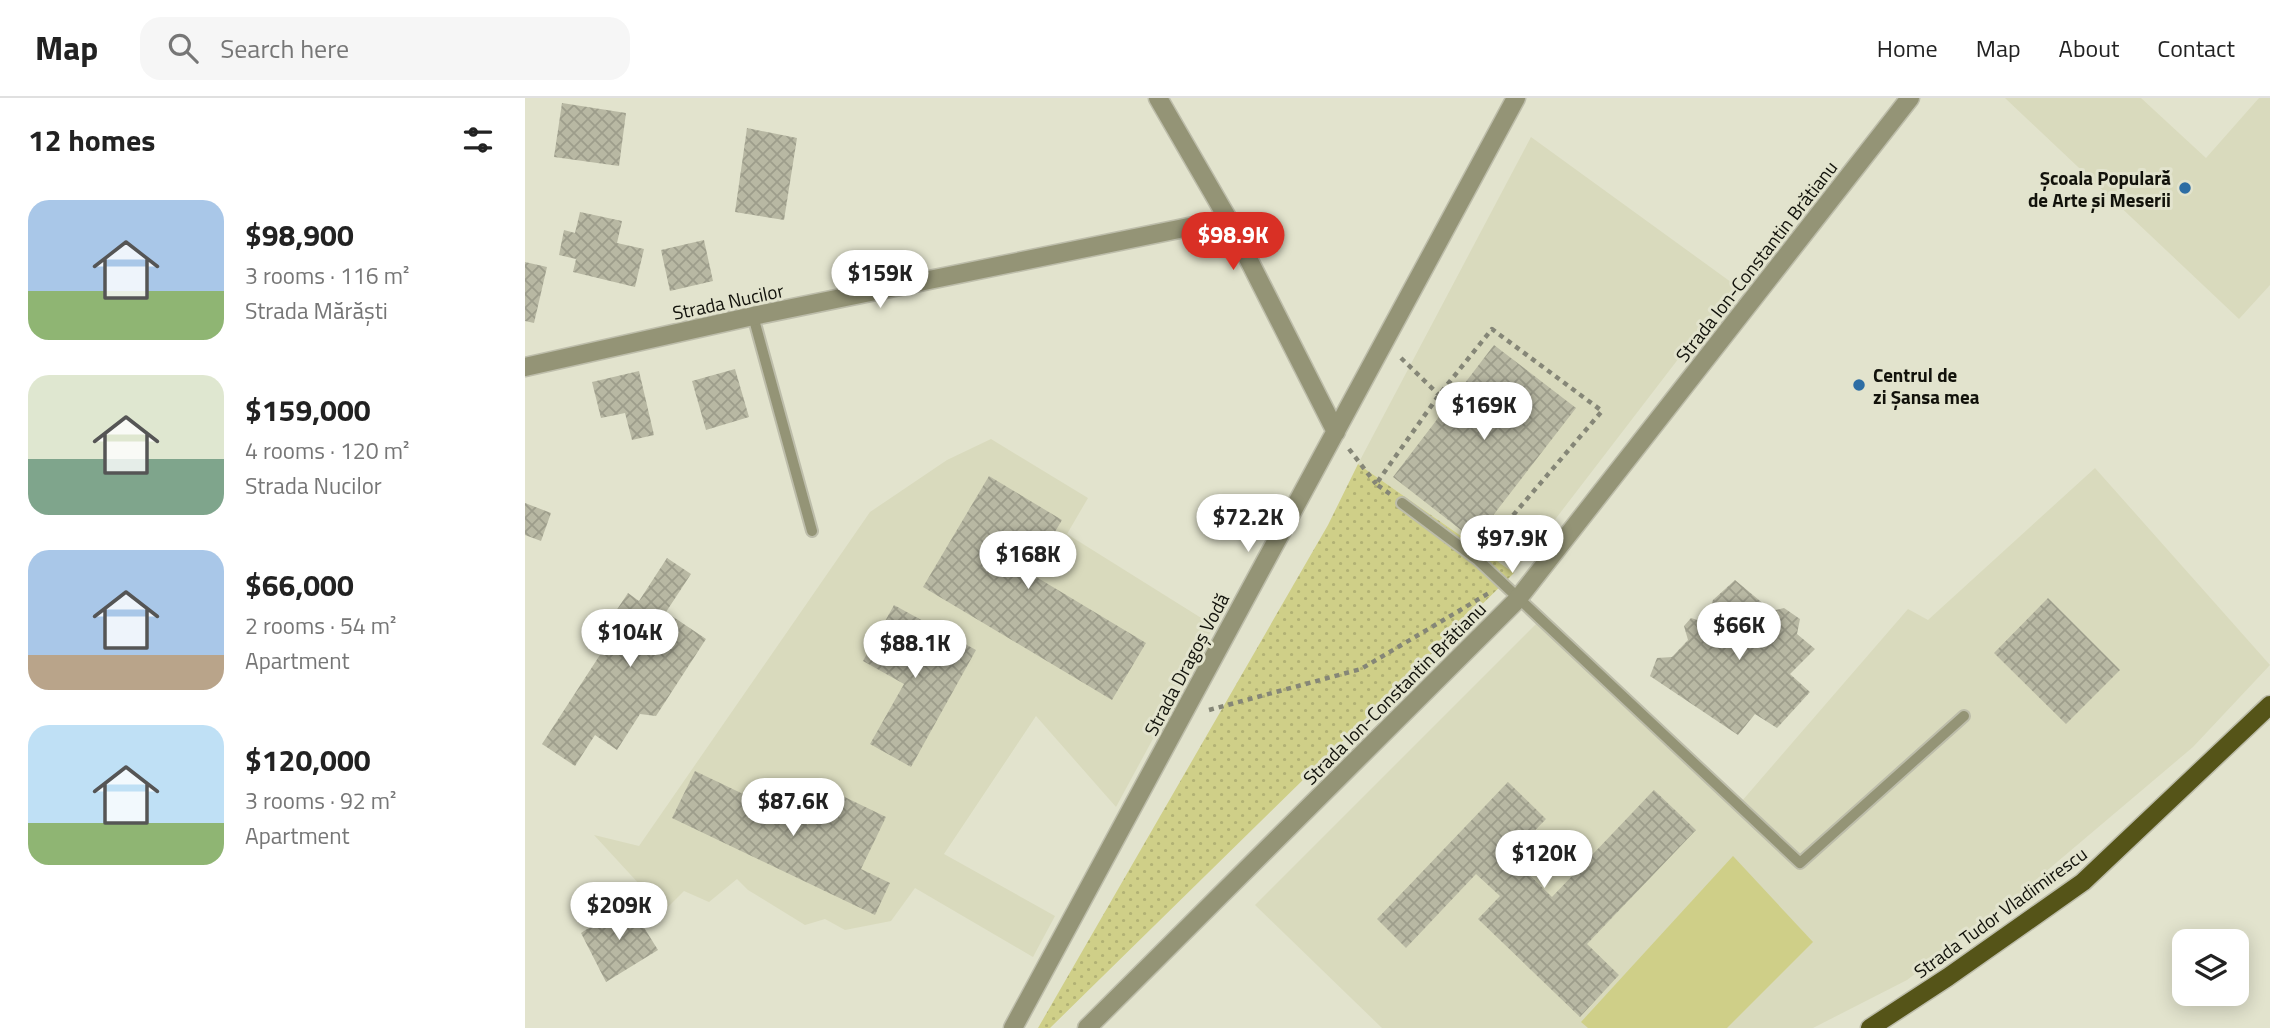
<!DOCTYPE html>
<meta charset="utf-8">
<style>
:root{--surface:#fff;--page:#f6f6f6;--text:#222;--muted:#767676;--line:#e0e0e0;--accent:#d93025}
body{margin:0;font-family:"Titillium Web",sans-serif;background:var(--page);color:var(--text);height:100vh;display:flex;flex-direction:column;font-size:26px;white-space:nowrap}
*{box-sizing:border-box;margin:0}
p{font-size:23px;color:var(--muted)}
.icon{flex:none;width:38px;height:38px;fill:none;stroke:currentColor;stroke-width:2;stroke-linecap:round;stroke-linejoin:round}
.map{position:relative;flex:1;overflow:hidden}
.drawer{display:flex;flex-direction:column;background:var(--surface);width:525px}
.drawer>*{flex:none}
.tools{position:absolute;left:1647px;top:831px;display:grid;gap:14px}
.tools a{display:grid;place-items:center;width:77px;height:77px;border-radius:14px;background:var(--surface);box-shadow:0 4px 18px #0003;font-size:35px}
.price{position:absolute;translate:-50% -60px;padding:0 16px;border-radius:24px;background:#fff;color:#222;font-size:23px;line-height:46px;filter:drop-shadow(0 2px 4px #0008)}
.price::after{content:'';position:absolute;left:50%;top:42px;width:21px;height:16px;margin-left:-10px;background:inherit;clip-path:polygon(0 0,100% 0,50% 100%)}
.price.on{background:var(--accent);color:#fff}
ul{padding:0;list-style:none}
li{display:flex;align-items:center;gap:21px;height:175px;padding:0 28px}
li span{display:grid;place-items:center;flex:none;width:196px;height:140px;border-radius:21px;color:#555}
li>.icon{margin-inline-start:auto}
span .icon{width:84px;height:84px;fill:#fffc;stroke-width:1}
li b{font-size:30px}
h2{display:flex;justify-content:space-between;align-items:center;height:84px;padding:0 28px;font-size:30px}
header{display:flex;align-items:center;gap:42px;box-sizing:border-box;height:98px;padding:0 35px;background:var(--surface);border-bottom:2px solid var(--line)}
header strong{font-size:33px}
nav{display:flex;gap:38px;margin-inline-start:auto;font-size:24px}
.search{width:490px;height:63px;background:var(--page);display:flex;align-items:center;gap:18px;box-sizing:border-box;padding:0 24px;border-radius:21px;color:var(--muted);font-size:26px}
main{display:flex;flex:1;min-height:0}
.map>svg:first-child{display:block}
</style>
<header>
<strong>Map</strong>
<div class="search"><svg class="icon" aria-label="search" viewBox="0 0 24 24"><circle cx="10" cy="10" r="6"/><path d="M15 15l6 6"/></svg>Search here</div>
<nav><a>Home</a><a>Map</a><a>About</a><a>Contact</a></nav>
</header>
<main>
<section class="drawer">
<h2>12 homes<svg class="icon" aria-label="filters" viewBox="0 0 24 24"><path d="M4 7h16M4 17h16"/><circle cx="9" cy="7" r="2"/><circle cx="15" cy="17" r="2"/></svg></h2>
<ul>
<li><span style="background:linear-gradient(#a9c7e8 65%,#8fb573 0)"><svg class="icon" aria-label="home" viewBox="0 0 24 24"><path d="M3 11l9-7 9 7M6 9v11h12V9"/></svg></span><div><b>$98,900</b><p>3 rooms · 116 m²</p><p>Strada Mărăști</p></div></li>
<li><span style="background:linear-gradient(#dfe7d0 60%,#7fa58c 0)"><svg class="icon" aria-label="home" viewBox="0 0 24 24"><path d="M3 11l9-7 9 7M6 9v11h12V9"/></svg></span><div><b>$159,000</b><p>4 rooms · 120 m²</p><p>Strada Nucilor</p></div></li>
<li><span style="background:linear-gradient(#a9c7e8 75%,#b9a48a 0)"><svg class="icon" aria-label="home" viewBox="0 0 24 24"><path d="M3 11l9-7 9 7M6 9v11h12V9"/></svg></span><div><b>$66,000</b><p>2 rooms · 54 m²</p><p>Apartment</p></div></li>
<li><span style="background:linear-gradient(#bfe0f5 70%,#8fb573 0)"><svg class="icon" aria-label="home" viewBox="0 0 24 24"><path d="M3 11l9-7 9 7M6 9v11h12V9"/></svg></span><div><b>$120,000</b><p>3 rooms · 92 m²</p><p>Apartment</p></div></li>
</ul>
</section>
<div class="map">
<svg width="1745" height="930" viewBox="0 0 1745 930">
<defs>
<pattern id="green-dots" width="8" height="8" patternUnits="userSpaceOnUse" patternTransform="scale(1.75)"><rect width="8" height="8" fill="#cfcf88"/><path d="M2 2h.1M6 6h.1" fill="none" stroke="#b1b174" stroke-width="1.8" stroke-linecap="round"/></pattern>
<pattern id="building-cross-hatch" width="8" height="8" patternUnits="userSpaceOnUse" patternTransform="scale(1.75)"><rect width="8" height="8" fill="#b8b8a3"/><path d="M0 0l8 8M0 8l8-8" fill="none" stroke="#9d9d8b"/></pattern>
</defs>
<rect width="100%" height="100%" fill="#e2e3cd"/>
<path fill="#d9dabd" d="M1480,0H1616L1681,60L1734,0H1745V187L1714,221Z
M1006,39L1210,187L989,475L833,366Z
M466,341L563,400L542,436L689,528L591,709L511,618L419,756L530,818L508,859L390,790L366,823L320,832L300,821L280,827L223,792L212,781L184,804L159,793L139,813L69,737L114,748L345,414L422,362Z
M1570,370L1745,567L1668,649L1479,809L1382,882L1288,930H857L730,807L1015,522L1210,711L1383,511L1403,522Z"/>
<path fill="url(#green-dots)" d="M833,366L989,475L525,930H513L803,427Z"/>
<path fill="#cfcf88" d="M1208,758L1288,844L1202,930H1063L1056,924Z"/>
<path fill="url(#building-cross-hatch)" d="M37,5L101,15L94,68L29,59Z
M222,30L272,40L259,122L210,114Z
M55,114L97,123L92,145L119,151L110,189L48,174L51,161L34,157L39,132L50,135Z
M179,142L188,183L145,193L136,152Z
M0,164L22,169L9,225L0,223Z
M969,247L1051,310L949,442L868,379Z
M210,271L224,319L181,332L167,283Z
M114,273L129,337L107,342L100,315L76,320L67,284Z
M464,378L537,422L509,469L497,462L493,468L621,545L587,602L398,489Z
M0,405L26,415L16,443L0,437Z
M142,460L166,476L141,514L181,541L131,618L115,616L92,652L70,637L50,668L17,646L86,540L77,534L103,495L114,503Z
M1210,482L1247,513L1259,510L1275,521L1272,536L1290,551L1265,576L1285,594L1252,630L1230,616L1213,637L1125,578L1132,560L1147,559L1163,542L1159,528L1166,520L1179,524L1188,502Z
M1523,500L1595,572L1541,626L1469,555Z
M369,507L451,552L386,669L345,646L379,586L338,563Z
M170,673L283,727L301,690L361,719L336,771L365,785L350,817L147,720Z
M983,684L1021,721L985,758L1027,799L1129,692L1171,732L1062,846L1094,877L1055,919L953,821L975,798L951,776L881,850L852,821Z
M103,804L133,852L81,884L56,835Z"/>
<g fill="none" stroke-linecap="round" stroke-linejoin="round">
<defs>
<path id="service" d="M228,218L287,433
M877,405L953,462L1275,765L1439,618"/>
<path id="minor" d="M633,0L703,121L811,334
M0,269L228,218L703,121
M488,930L991,0
M562,930L992,502L1385,0"/>
<path id="primary" d="M1345,930L1423,879L1558,784L1745,607"/>
</defs>
<use href="#service" stroke="#bdbdaa" stroke-width="14"/>
<use href="#minor" stroke="#bdbdaa" stroke-width="21"/>
<use href="#primary" stroke="#bdbdaa" stroke-width="21"/>
<path stroke="#858677" stroke-width="4.5" stroke-dasharray="5 5" stroke-linecap="butt" d="M876,260L914,297
M824,351L851,386
M865,396L851,386L914,297L967,231L1077,313L961,449
M684,612L836,571L964,495"/>
<use href="#service" stroke="#949476" stroke-width="10"/>
<use href="#minor" stroke="#949476" stroke-width="18"/>
<use href="#primary" stroke="#555418" stroke-width="18"/>
</g>
<g fill="#2d6da4" stroke="#e2e3cd" stroke-width="2.5">
<circle cx="1660" cy="90" r="7"/>
<circle cx="1334" cy="287" r="7"/>
</g>
<g text-anchor="middle" dominant-baseline="central" stroke-width="6" stroke-linejoin="round" paint-order="stroke">
<g font-size="19" font-weight="bold" fill="#12120b" stroke="#e2e3cd" text-anchor="end">
<text x="1646" y="79">Școala Populară<tspan x="1646" dy="22">de Arte și Meserii</tspan></text>
<text x="1348" y="276" text-anchor="start">Centrul de<tspan x="1348" dy="22">zi Șansa mea</tspan></text>
</g>
<g font-size="19" fill="#12120b" stroke="#e2e3cd">
<text transform="translate(1231 163) rotate(-52)">Strada Ion-Constantin Brătianu</text>
<text transform="translate(203 203) rotate(-12)">Strada Nucilor</text>
<text transform="translate(661 566) rotate(-62)">Strada Dragoș Vodă</text>
<text transform="translate(869 595) rotate(-45)">Strada Ion-Constantin Brătianu</text>
<text transform="translate(1475 814) rotate(-36)">Strada Tudor Vladimirescu</text>
</g>
</g>
</svg>
<div class="tools">
<a><svg class="icon" aria-label="layers" viewBox="0 0 24 24"><path d="M12 4l9 5-9 5-9-5zM3 14l9 5 9-5"/></svg></a>
</div>
<b class="price on" style="left:708px;top:174px">$98.9K</b>
<b class="price" style="left:355px;top:212px">$159K</b>
<b class="price" style="left:959px;top:344px">$169K</b>
<b class="price" style="left:723px;top:456px">$72.2K</b>
<b class="price" style="left:987px;top:477px">$97.9K</b>
<b class="price" style="left:503px;top:493px">$168K</b>
<b class="price" style="left:1214px;top:564px">$66K</b>
<b class="price" style="left:105px;top:571px">$104K</b>
<b class="price" style="left:390px;top:582px">$88.1K</b>
<b class="price" style="left:268px;top:740px">$87.6K</b>
<b class="price" style="left:1019px;top:792px">$120K</b>
<b class="price" style="left:94px;top:844px">$209K</b>
</div>
</main>
